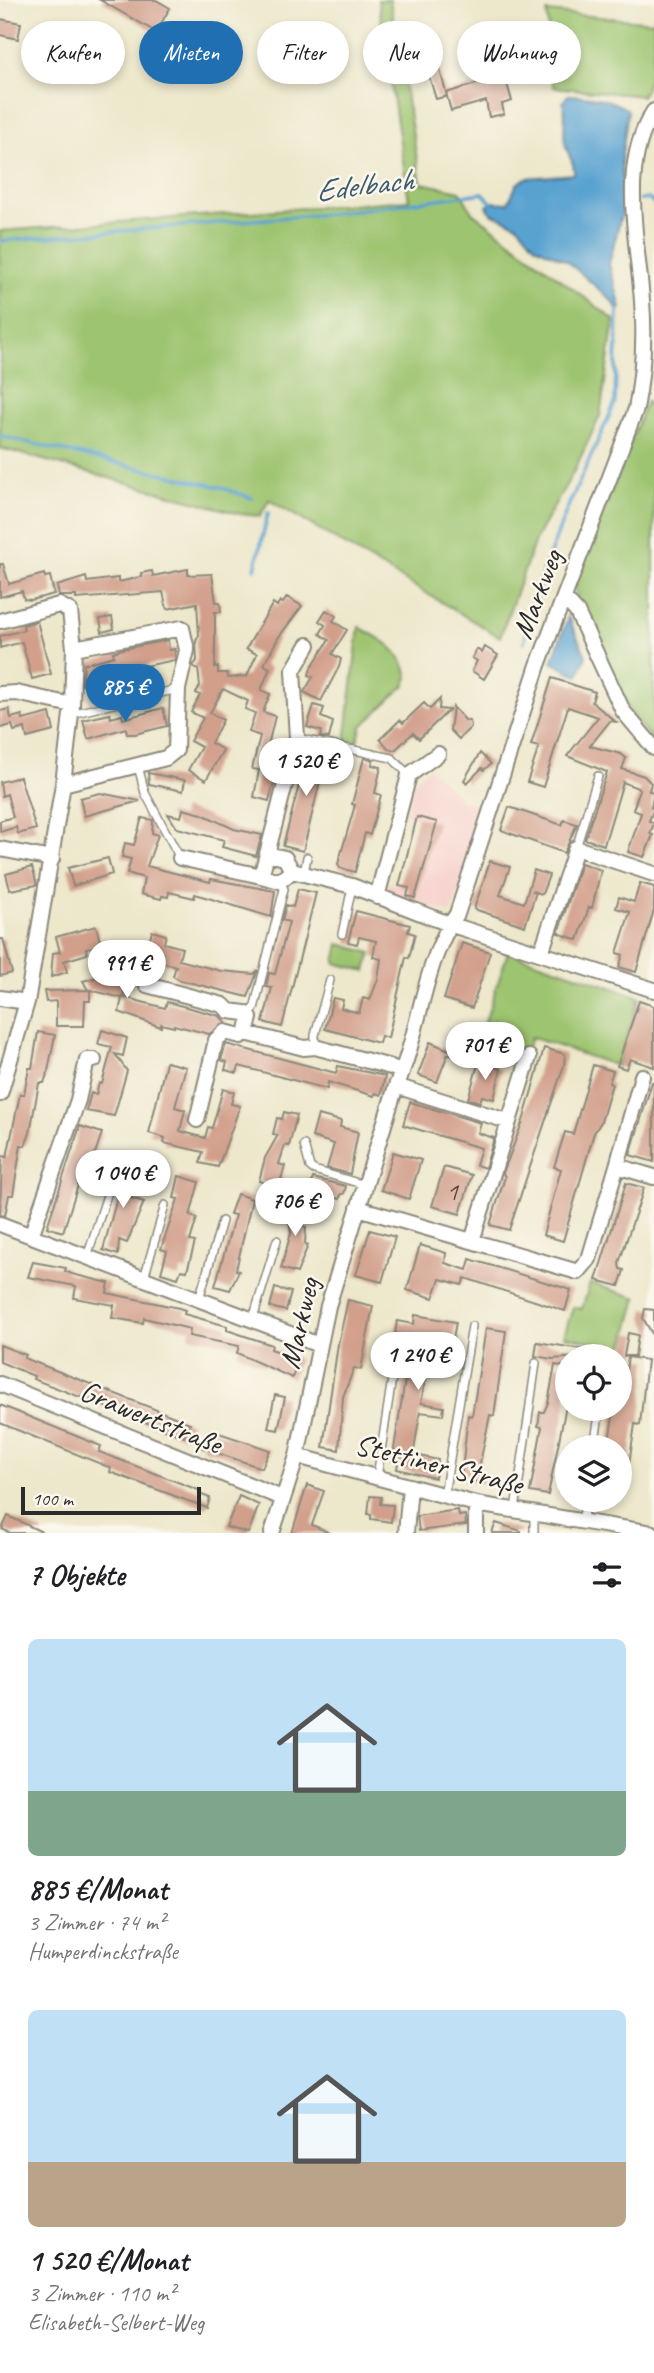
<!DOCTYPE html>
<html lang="de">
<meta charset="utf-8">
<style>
:root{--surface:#fff;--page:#f6f6f6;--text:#202124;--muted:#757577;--accent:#1f6fb2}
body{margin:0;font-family:Caveat,sans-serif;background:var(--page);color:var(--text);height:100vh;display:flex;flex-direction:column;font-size:26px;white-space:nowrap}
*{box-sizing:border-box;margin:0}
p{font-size:23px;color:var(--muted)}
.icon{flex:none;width:38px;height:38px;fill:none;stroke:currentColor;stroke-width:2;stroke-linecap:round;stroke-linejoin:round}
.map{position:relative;height:1533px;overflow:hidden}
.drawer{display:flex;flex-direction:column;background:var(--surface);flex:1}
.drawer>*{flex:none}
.banner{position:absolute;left:21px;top:21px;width:612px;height:63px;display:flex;gap:14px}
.buttons{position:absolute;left:555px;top:1344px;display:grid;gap:14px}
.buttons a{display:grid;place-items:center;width:77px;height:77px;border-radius:50%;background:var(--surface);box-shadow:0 4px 10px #0003;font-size:35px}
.scale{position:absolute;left:21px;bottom:18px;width:180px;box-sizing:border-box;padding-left:7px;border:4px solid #2b2b2b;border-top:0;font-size:19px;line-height:24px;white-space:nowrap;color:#2b2b2b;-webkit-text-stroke:5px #fbf7ec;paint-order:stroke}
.price{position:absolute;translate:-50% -60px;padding:0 16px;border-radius:24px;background:#fff;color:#222;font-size:23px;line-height:46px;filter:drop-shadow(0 2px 4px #0008)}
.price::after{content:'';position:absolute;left:50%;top:42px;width:21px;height:16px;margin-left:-10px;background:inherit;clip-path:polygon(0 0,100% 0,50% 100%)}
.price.selected{background:var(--accent);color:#fff}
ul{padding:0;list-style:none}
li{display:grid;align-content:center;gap:14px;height:371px;padding:0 28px}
li span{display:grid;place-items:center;height:217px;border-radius:10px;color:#555}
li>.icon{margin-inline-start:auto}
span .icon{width:126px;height:126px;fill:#fffc;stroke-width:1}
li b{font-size:30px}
h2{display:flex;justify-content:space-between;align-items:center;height:84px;padding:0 28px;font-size:30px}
.tag{padding:0 24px;border-radius:32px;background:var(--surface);box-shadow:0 4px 10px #0003;font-size:24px;line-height:63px}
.tag.selected{background:var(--accent);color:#fff}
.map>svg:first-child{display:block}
</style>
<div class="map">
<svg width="654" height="1533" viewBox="0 0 654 1533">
<rect width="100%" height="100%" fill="#fbf7ec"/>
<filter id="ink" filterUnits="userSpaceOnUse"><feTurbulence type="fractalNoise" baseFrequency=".0143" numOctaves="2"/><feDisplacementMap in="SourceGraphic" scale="14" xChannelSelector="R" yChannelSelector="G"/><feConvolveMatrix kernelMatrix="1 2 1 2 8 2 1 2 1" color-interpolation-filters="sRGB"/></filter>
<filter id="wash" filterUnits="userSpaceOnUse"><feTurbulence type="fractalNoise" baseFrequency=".00686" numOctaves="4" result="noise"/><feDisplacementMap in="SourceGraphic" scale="28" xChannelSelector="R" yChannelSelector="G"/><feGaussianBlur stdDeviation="1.57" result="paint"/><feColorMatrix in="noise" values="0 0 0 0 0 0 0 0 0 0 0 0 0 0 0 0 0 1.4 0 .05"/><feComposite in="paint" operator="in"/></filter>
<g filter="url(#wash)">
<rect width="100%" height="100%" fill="#ede7cb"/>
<path fill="#f7d0cc" d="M429,767L461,800L485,808L451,913L388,893L387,888L388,883L400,885L417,817L406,814L414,782Z"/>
<path fill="#9dc470" stroke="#64784e" stroke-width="2" d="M378,0H390L421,183L460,191L472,212L614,320L600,416L575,469L536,538L500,637L269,500L260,516L240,514L0,448V231L409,200Z
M547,12L653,22L654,18C654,45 654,75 642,96L553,87Z
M646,402L654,406V743C617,698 591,642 574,587Z
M359,627C383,640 402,649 408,677L405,685L362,726L356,745L345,743Z
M339,944L371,953L366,971L335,963Z
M508,952L640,997L617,1066L531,1037L526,1051L477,1046Z
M590,1283L637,1298L623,1348L564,1336L573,1307L582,1309Z"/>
<path fill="#59a2d0" stroke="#42667e" stroke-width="2" d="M568,95C589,96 610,98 628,110L621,161L624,204L609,264L621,307L619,311L612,301L567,261L535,246L518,225L491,213L487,206L493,202L508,203L517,184L526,178L574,174C575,163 569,157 566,147C561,133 568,117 563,102Z
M568,617L586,656L578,676L552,662Z"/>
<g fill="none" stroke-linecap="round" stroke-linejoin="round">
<path stroke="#59a2d0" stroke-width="3.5" d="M640,200L649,199L654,203
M0,241L327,214L483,193L494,206
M0,436L220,487L252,498
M255,569L268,513
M524,642L543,572L567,509L615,403L618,308"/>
</g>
<g id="blocks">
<path fill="#d29f8b" d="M100,0H156L170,8L156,32Z
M0,19L21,23L18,39L0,35Z
M438,63L447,96L436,99L426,66Z
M503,70L512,101L502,104L504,114L489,117L486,101L451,111L446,93L486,81L485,76Z
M0,564H3L9,584L44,574L45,577L50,576L54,594L31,600L24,599L22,591L0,597Z
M188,569V575L212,574L216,602H220L221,612H215V667H218V673H227L228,678L247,676L257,654L246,649L273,603L277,606L280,601L283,603L287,597L302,606L278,638L264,665L270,668L261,690L270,694L263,712L275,716L268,746L275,748V755L269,773L276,775L269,801L254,797L259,770L252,769L260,736L249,732L255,713L245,709L248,701L223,689L210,713L223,720L211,743L223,750L206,780L188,770L201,747L190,741L203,718L191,712L200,695L196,693L200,686L198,669L193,666L197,661L196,641L199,635L197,603L167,609L163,592L76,599V596H59L57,586L86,577L87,582L118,578V582L142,577L141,573L152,571L153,576Z
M326,610L336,616L333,621L347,630L332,654L341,659L339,667L321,701L304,692L313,677L309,675L311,668L329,640L320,634L325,625L319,621Z
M112,617L114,629L102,632L100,619Z
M37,621L51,674L32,679L22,642L0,648V636L24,630L23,625Z
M168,640L169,650L175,649V660L106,674L107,680L102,683L82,685L84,664L114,656L113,652L123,649Z
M485,647L498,655L484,679L472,671L477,661L472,658L477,649L482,653Z
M552,678L595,692L592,702L616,722L610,721L590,746L621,754L626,758L622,769L644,776L651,783L649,791L654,792L651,807L654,808L649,821L654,823L650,834L653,835L644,857L628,852L641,813L633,810L640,789L623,782L604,845L585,839L607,772L567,756L598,717L568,707L543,787L527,782L539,747L531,745Z
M440,699L439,709L449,710L419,739L413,733L395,750L389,749L380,739L400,720L403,723L424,703L430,709Z
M314,705L324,708L321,717L333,722L329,738L320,737L321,731L307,727Z
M453,707L466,721H470L471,727L459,739L450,730Z
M163,708L167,726L135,734H127L126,728L88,739L83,720L110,714L111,718L122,715L123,719Z
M9,709L11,718L22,715L23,720L50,713L54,731L27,738L25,728L14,731L12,725L0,728V711Z
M317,748L333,752L328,771L323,769L303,851L283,846L308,751L316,753Z
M480,753L491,764L484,770L482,768L467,783L464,780Z
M364,758L373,760L372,765L381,767L375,793L381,795L370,835L365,833L355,872L340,868L338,864L355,805L352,804Z
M148,773L185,780L183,791L149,784Z
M20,777L36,829L18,834L16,827L0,832V821L13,817L7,794L2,796L0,782Z
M100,793L140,801L84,816L80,798Z
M509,807L562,825L564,820L577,824L564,853L501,830Z
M183,809L202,814L234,829L262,835L256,856L222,847L224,840L177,828L168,814L181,817Z
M417,817L437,822L415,898L407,896L409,888L399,886Z
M142,818L153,820L152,833L158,835L147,866L210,882L211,879L275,891L271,917L195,894L194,898L169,892L168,897L162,896L161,899L141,894L144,878L127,873L131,859L122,857L125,843L134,845Z
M108,858L112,874L73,886L68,868Z
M490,861L510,867L500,895L524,903L534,870L549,875L542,894L532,891L536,892L525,926L474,909Z
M581,863L601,870L592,908L589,907L578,940L558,933Z
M32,867L37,885L10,890L6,874Z
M640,883L654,887V910L636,972L619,967L623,955L617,953L630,912L616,908L619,897L634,902Z
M298,889L316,893L282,1027L263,1022L272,988L266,987L269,973L275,974L289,922L282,920L286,905L293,907Z
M356,911L410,925L408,932L415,934L409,958L406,957L388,1038L381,1036L379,1043L325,1029L333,998L343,1000L341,1008L359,1013L363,998L370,1000L378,979L381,959L373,957L376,941L359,937L357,944L348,942Z
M96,926L101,945L86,948L87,954L64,961L67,972L51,977L53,953L60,952L56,937Z
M152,931L166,935L164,943L182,948L179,960L221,971L254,974L258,970L248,997L180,980L173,976L176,966L145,958Z
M0,939H3L12,973L0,976Z
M462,943L490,952L472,1008L444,999Z
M113,944L134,949L123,997L165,1008L167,1002L220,1016L226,1023L209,1034L174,1025V1027L161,1024V1027L119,1012L122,998L90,990V1001H85L84,1026H56V1001L46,1002L44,991L88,990L83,981L98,977L100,968L107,970Z
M639,1001L654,1006V1067L630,1059L626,1069L617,1066Z
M102,1030L127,1038L123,1056L115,1054L127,1071L114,1116L86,1111L91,1093L96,1095L99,1083L102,1084L112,1047L98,1044Z
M38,1032L55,1035L48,1071L44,1083H39L30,1133L25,1146L21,1145L13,1195H9L5,1216L0,1215L2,1156L7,1157L20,1094H24L29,1068H32Z
M430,1042L449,1050L452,1044L479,1046L477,1057L448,1054L437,1082L418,1075Z
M226,1044L336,1073L338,1066L385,1076L381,1095L375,1093L374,1096L328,1082L327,1089L239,1066L237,1073L225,1070L227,1062L221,1060Z
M544,1048L565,1054L564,1065L509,1230L490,1225L505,1177L503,1173L524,1118Z
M479,1061L501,1069L494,1099L482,1096L480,1102L468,1099Z
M166,1062L186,1067L175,1107L185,1110L180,1131L205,1138L208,1127L212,1128L223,1089L234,1092L231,1104L240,1106L218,1167L200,1163L203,1152L164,1143L165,1138L149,1133Z
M593,1065L613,1071L609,1083L612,1084L601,1122L594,1133L563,1241L543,1235L561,1169L554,1167L565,1132L573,1134Z
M652,1082H654V1162L630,1155Z
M410,1102L481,1123L478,1133L494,1138L485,1168L476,1165L481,1148L403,1125Z
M284,1112L297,1115L289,1146L285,1145L279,1164L285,1166L279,1187L259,1181L265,1158L278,1135L273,1134L277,1118L282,1119Z
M318,1115L341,1121L340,1127L358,1132L350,1174L327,1168L334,1144L312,1137Z
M80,1126L102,1133L91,1165L85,1163L63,1232L47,1227Z
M393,1152L421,1160L409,1199L381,1190Z
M123,1158L137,1162L128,1197L144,1202L127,1243L119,1240L118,1255L103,1250L122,1179L117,1178Z
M444,1167L472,1175L460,1214L432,1206Z
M179,1176L199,1182L190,1216L197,1218L190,1241L195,1242L187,1271L181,1270L178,1278L161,1273L167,1251L161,1249L178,1199L174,1198Z
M313,1178L346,1186L344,1194H341L340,1199L332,1197L331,1202L315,1198L316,1193L309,1191Z
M626,1183L644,1188L619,1263L620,1269L624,1270L619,1286L596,1280Z
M237,1194L252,1199L236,1270L239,1271L230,1290L215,1286L235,1215L230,1214Z
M285,1204L307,1210L303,1226L306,1227L305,1244L308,1245L297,1273L281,1268L291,1233L289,1219L281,1217Z
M370,1230L395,1237L382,1282L356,1275Z
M420,1245L446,1253L445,1263L467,1270L470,1259L571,1290L565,1311L465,1278L462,1285L440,1279L433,1298L407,1290Z
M33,1262L66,1268L65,1271L72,1274L109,1283L107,1293L179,1308L185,1310L184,1314L227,1326V1330L272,1345L271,1349L299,1359L292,1378L237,1353L239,1346L189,1336L190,1329L144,1318L143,1323L112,1318L114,1305L74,1298L76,1286L28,1277Z
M275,1288L291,1292L286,1311L270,1307Z
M348,1300L373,1306L361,1369L354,1368L343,1397L339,1450L323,1447L338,1344Z
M645,1309L654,1310V1337L643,1318Z
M415,1315L456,1322L453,1339L434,1336L421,1403L444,1407L443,1415L420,1412L414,1451L415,1455L438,1460L435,1478L397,1469L398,1462L392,1461L412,1336L395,1334L397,1321L414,1324Z
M486,1328L506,1331L494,1416L490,1415L478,1473L486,1474L484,1483L461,1480L468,1415L472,1416Z
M628,1333L638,1335L635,1356H624Z
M537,1342L594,1351L593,1356L552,1359L535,1356Z
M0,1345L26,1355L24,1358L190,1423L184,1437L33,1379L34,1376L0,1362Z
M628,1357L647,1360L640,1425L635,1424L625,1491H620V1447H608L614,1410L620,1409V1375L625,1376Z
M555,1365L567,1367L566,1406L548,1495L530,1492L542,1427L538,1426L540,1412H544L548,1403Z
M275,1395L285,1397L278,1430L268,1428Z
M0,1405L101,1446L99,1452L201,1491L199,1494L210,1498L207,1508L110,1472L111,1468L0,1423Z
M210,1430L270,1450L262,1468L202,1448Z
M307,1485L324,1491L312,1525L330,1533H292Z
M239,1496L259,1505L248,1533L226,1527Z
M370,1496L381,1497L380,1504L393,1505L391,1522L371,1519V1515L368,1514Z
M458,1510L459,1516L465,1515L466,1525L419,1531L417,1516Z
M8,1516L21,1522L44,1533H10L2,1529Z
M496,1523L521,1531V1533H492Z"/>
</g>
</g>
<g filter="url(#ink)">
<use href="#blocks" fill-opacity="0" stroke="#8c897b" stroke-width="2"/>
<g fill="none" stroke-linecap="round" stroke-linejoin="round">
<defs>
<path id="lane" d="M71,714L178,689
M297,738L392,758L409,775
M138,766L145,793L180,858
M576,848L598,776
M304,873L307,857
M342,934L352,887
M247,1015L254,1009L284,889L280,881
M315,1047V1035L330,980
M304,1145L310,1167L314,1170L365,1185
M87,1257L107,1195
M144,1278L165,1205
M199,1299L222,1221
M253,1319L277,1240
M594,1447L600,1409
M377,1477L396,1352
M444,1495L472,1326
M515,1510L536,1363
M582,1522L586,1500
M534,1533V1515"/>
<path id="street" d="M565,599L577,612L623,711L654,748
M0,621L59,605L70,611L74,648L72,705L63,784L27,1002L0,1094
M0,694L16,693L72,705
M63,784L166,758L176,750L178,689L187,650L182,628L74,648
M0,849L52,859
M267,854L297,738L293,671L308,645
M180,858L261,876
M292,871L280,881L261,876L267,854L285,858L292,871L352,886L449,924L654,990
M377,897L409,775L438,754
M541,953L576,848L654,874
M147,985L223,1005L229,1011L245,1013L250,1018L246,1033L304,1048L315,1047L391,1067L402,1072
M0,998L27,1002
M396,1086L507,1121
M197,1120L216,1040L225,1032L241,1036L246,1033
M617,1166L642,1076
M358,1208L578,1272L589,1259L617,1166L654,1177
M0,1224L319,1345
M31,1236L78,1100L87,1060H94
M472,1241L529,1057
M0,1384L282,1498
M297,1456L476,1504L652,1533
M272,1533L297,1456L328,1306L396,1086C421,1031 422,964 457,914L538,665L636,409C643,373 645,338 642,301C638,241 618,165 654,111
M406,1533L410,1486
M476,1533V1504"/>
</defs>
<use href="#lane" stroke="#8c897b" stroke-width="10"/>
<use href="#street" stroke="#8c897b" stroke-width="18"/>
<use href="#lane" stroke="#fff" stroke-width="7"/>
<use href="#street" stroke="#fff" stroke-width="14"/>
</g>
</g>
<g text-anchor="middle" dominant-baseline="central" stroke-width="5" stroke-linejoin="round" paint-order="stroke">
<g font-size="26" fill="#554843">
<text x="452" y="1191">1</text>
</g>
<g font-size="30" fill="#2b2b2b" stroke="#fbf7ec">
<text transform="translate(537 594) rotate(-69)">Markweg</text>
<text transform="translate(299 1323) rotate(-77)">Markweg</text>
<text transform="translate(151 1417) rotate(22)">Grawertstraße</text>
<text transform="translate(439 1464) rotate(14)">Stettiner Straße</text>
</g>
<g font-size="32" font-style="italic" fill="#3d5b6d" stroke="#fbf7ec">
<text transform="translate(364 185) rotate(-7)">Edelbach</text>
</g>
</g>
</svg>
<div class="buttons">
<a><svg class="icon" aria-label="locate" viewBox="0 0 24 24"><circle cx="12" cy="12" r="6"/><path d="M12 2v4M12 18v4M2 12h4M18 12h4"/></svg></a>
<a><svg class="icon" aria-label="layers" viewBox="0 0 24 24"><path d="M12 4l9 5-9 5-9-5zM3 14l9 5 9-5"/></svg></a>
</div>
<div class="scale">100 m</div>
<b class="price selected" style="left:125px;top:724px">885 €</b>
<b class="price" style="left:306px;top:798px">1 520 €</b>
<b class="price" style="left:127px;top:1000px">991 €</b>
<b class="price" style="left:485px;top:1082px">701 €</b>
<b class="price" style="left:123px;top:1210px">1 040 €</b>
<b class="price" style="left:295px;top:1238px">706 €</b>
<b class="price" style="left:418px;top:1392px">1 240 €</b>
<div class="banner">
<a class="tag">Kaufen</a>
<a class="tag selected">Mieten</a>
<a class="tag">Filter</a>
<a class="tag">Neu</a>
<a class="tag">Wohnung</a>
</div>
</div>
<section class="drawer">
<h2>7 Objekte<svg class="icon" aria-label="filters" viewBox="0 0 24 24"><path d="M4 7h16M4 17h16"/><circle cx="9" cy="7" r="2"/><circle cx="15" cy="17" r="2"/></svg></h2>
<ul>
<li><span style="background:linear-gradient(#bfe0f5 70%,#7fa58c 0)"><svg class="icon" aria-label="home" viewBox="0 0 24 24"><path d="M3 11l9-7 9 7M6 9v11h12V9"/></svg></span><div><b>885 €/Monat</b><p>3 Zimmer · 74 m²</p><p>Humperdinckstraße</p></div></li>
<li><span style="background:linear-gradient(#bfe0f5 70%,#b9a48a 0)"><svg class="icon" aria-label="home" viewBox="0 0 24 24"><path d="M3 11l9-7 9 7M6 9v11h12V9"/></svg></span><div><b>1 520 €/Monat</b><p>3 Zimmer · 110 m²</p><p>Elisabeth-Selbert-Weg</p></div></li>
</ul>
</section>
